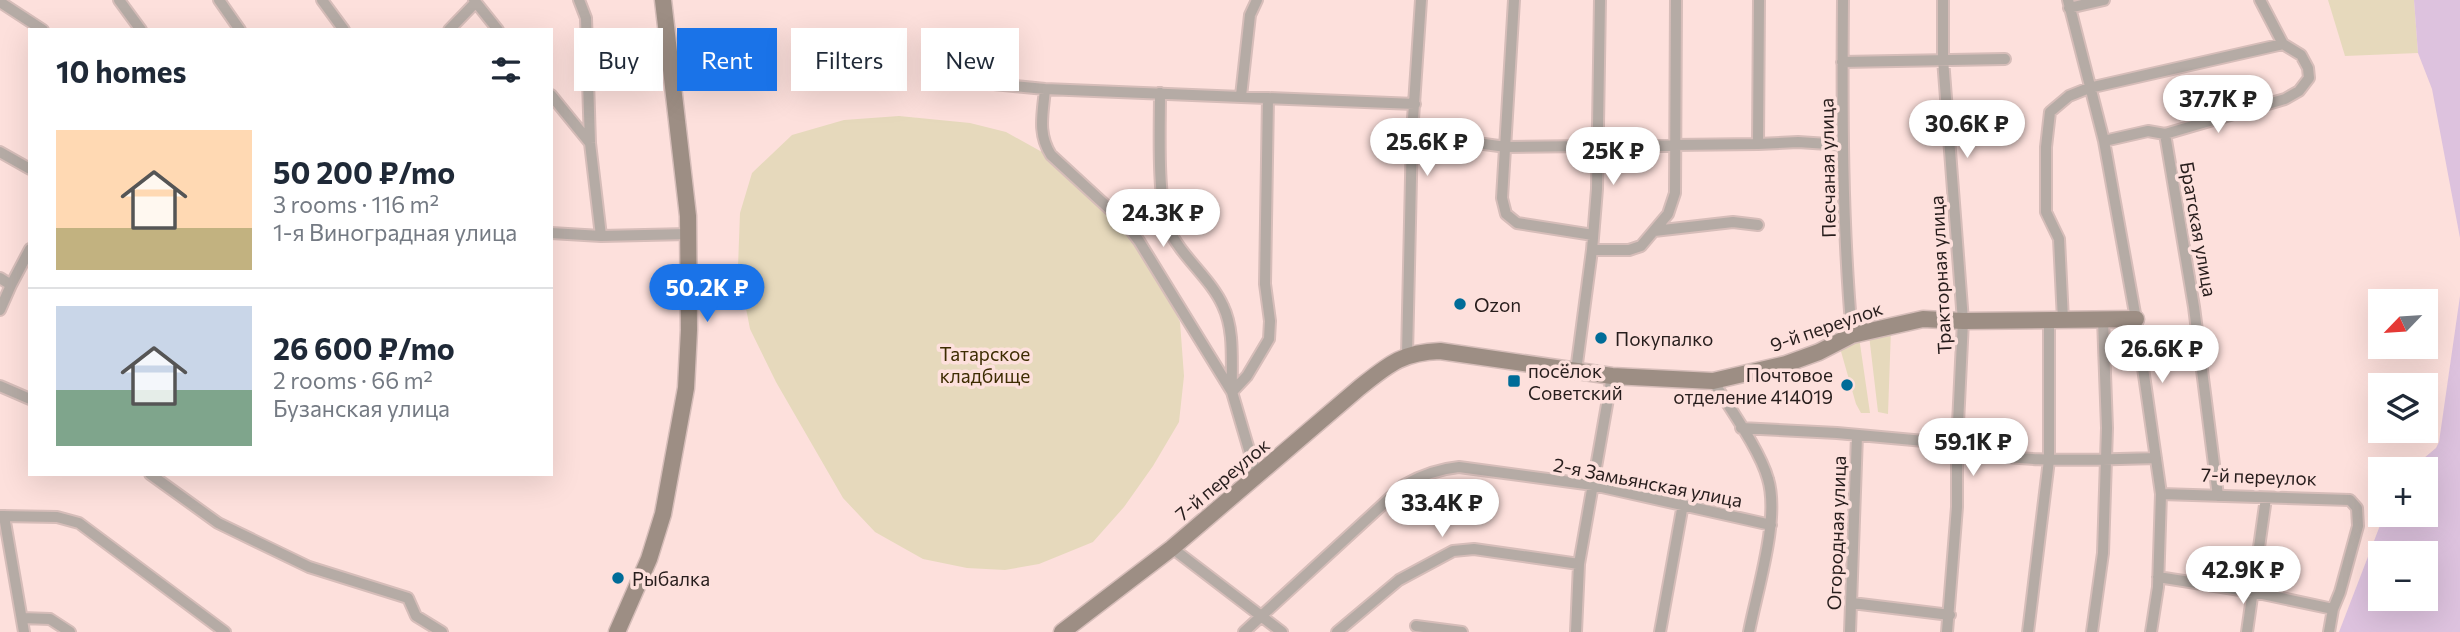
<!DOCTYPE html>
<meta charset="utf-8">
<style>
:root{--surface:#fff;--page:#f6f6f7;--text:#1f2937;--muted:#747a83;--line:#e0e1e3;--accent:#1a73e8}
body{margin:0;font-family:Commissioner,sans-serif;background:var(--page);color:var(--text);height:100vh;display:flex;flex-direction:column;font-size:26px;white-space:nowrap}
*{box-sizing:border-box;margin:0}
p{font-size:23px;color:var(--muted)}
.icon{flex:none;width:38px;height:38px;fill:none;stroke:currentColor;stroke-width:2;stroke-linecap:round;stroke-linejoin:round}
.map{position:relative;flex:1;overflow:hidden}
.details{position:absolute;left:28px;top:28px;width:525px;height:448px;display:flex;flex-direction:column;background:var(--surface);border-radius:0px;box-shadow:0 7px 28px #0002}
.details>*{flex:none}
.top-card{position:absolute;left:574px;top:28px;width:665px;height:63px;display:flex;gap:14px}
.needle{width:46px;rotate:245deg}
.controls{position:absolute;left:2368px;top:289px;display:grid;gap:14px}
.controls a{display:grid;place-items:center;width:70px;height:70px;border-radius:0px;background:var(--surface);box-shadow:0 7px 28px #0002;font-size:35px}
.price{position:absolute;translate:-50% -60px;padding:0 16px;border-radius:24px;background:#fff;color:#222;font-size:23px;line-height:46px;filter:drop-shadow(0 2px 4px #0008)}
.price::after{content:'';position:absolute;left:50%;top:42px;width:21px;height:16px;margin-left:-10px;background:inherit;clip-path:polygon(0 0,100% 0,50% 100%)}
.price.on{background:var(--accent);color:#fff}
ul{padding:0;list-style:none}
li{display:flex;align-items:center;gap:21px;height:175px;padding:0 28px}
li+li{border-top:2px solid var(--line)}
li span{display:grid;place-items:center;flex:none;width:196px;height:140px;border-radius:0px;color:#555}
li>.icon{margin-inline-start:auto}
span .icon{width:84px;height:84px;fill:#fffc;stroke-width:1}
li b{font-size:30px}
h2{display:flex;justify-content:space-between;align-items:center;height:84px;padding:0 28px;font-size:30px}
.chip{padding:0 24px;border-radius:0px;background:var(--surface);box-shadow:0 7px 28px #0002;font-size:24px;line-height:63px}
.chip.on{background:var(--accent);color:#fff}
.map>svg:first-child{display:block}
</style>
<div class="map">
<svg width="2460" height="632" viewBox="0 0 2460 632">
<rect width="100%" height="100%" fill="#fde0dc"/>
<path fill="#e6d9bc" d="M2328,0H2414L2418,53L2345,56Z
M899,116L970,123L1006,132L1042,152L1088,193L1132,239L1162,283L1180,322L1184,376L1179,422L1153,466L1124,507L1093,542L1039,564L1005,570L967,568L923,559L875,532L843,498L776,382L750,329L738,267L740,213L752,173L792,135L844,120Z
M1891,329L1888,414L1878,412L1869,335Z
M1859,337L1870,413H1861L1856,404L1838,341Z"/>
<path fill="#ddc2de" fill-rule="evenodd" d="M2414,0H2460V238L2432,89L2418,53Z
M2460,296V632H2339L2384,515L2426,514V469H2411L2436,448L2439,442ZM2380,553H2426V598H2380Z"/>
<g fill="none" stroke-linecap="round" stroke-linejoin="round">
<defs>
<path id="street" d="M119,0L141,30
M219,0L240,30
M322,0L344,30
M474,0L498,30
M579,0L586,18L590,143L601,236
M1514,0L1502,198L1506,214L1517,223L1593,235
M1759,0L1758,144L1798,142L1843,145
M1843,0C1842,112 1842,224 1852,335
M1943,0V59L1963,321L1957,444V507L1947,632
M2068,0L2104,141L2136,319L2161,494L2158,587L2151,632
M0,2L43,30
M2069,8L2104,0
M449,30L476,2
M1842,62L2005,59
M994,84L1045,89L1415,104
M1045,89C1043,113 1037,133 1051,155L1127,225L1139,241L1232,392L1257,477
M1160,93C1160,128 1157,196 1168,227C1180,256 1210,277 1223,306C1235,331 1231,363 1232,390
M551,95L590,143
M1241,96L1250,15L1257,0
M1412,134L1506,147L1758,144
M2165,134L2194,307L2218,496
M2104,141L2148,131L2165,134L2285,99L2299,91L2309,78L2308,68L2301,55L2283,44L2260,0
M0,152L30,169
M1654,231L1733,222L1758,225
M551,233L601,236L688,234
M1592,250H1629L1641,246L1668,214L1675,193L1676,0
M0,278L11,285L0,310
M11,285L30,249
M2063,320L2059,239L2046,212V147L2050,112L2069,96L2089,88L2283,44
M1407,355L1412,134L1421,0
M1576,371L1592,250L1597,189L1600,0
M1713,381C1729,407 1760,450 1768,479C1780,519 1757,590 1749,632
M0,386L30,399
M1232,392L1247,376L1269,339L1270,321L1265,284L1268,98
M1741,428L1837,433L1957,444C1989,466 2113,459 2156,458
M150,474L218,523L309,567L408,598L416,616L442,632
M2161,494L2350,500L2357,508L2358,526L2340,592L2333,609L2329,632
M0,516L57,517L79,523L225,632
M4,516L24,632
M1172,548L1282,632
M2158,577L2253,592L2333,609
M1852,603L1950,615
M22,618L50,619L70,632
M1416,626L1462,632
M1244,632L1404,485C1422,475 1438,469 1459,467L1593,485L1771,525
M1337,632L1399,580L1453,551L1474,549L1579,564
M1576,632L1579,564L1612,376
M1660,632L1683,504
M1850,632L1857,435
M2028,632L2049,460V320
M2092,632L2103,553L2107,428L2103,319
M2247,632L2266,498"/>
<path id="secondary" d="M617,632L649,559L663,514L686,388L689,330L688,216L663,0
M1062,632L1172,548L1359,388C1388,365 1402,352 1440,351L1612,376L1713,381L1786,364L1819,352L1852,335L1923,319L1963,321L2136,319"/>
</defs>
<use href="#street" stroke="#d6bdb9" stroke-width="14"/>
<use href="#secondary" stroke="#d6bdb9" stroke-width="19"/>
<use href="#street" stroke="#b5aba5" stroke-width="10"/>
<use href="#secondary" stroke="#9d8e84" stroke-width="16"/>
</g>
<g fill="#006c98" stroke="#fde0dc" stroke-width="2.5">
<circle cx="1460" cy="304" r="7"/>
<circle cx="1601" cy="338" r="7"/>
<rect x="1507" y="374" width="14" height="14" rx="3.5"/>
<circle cx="1847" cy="385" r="7"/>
<circle cx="618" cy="578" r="7"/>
</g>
<g text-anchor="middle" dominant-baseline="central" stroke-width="7" stroke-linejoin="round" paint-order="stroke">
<g font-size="19" fill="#271d1c" stroke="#fde0dc">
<text transform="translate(1827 168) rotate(-91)">Песчаная улица</text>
<text transform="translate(2199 229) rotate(80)">Братская улица</text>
<text transform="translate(1940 275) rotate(-93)">Тракторная улица</text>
<text transform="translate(1826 326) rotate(-19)">9-й переулок</text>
<text transform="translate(2259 476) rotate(2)">7-й переулок</text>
<text transform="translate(1222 479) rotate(-40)">7-й переулок</text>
<text transform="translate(1648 482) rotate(11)">2-я Замьянская улица</text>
<text transform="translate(1836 533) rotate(-88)">Огородная улица</text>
</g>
<g font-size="19" fill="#271d1c" stroke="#fde0dc" text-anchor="start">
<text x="1474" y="304">Ozon</text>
<text x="1615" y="338">Покупалко</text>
<text x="1528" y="370">посёлок<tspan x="1528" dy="22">Советский</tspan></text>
<text x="1833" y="374" text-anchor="end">Почтовое<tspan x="1833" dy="22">отделение 414019</tspan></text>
<text x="632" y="578">Рыбалка</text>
</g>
<g font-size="19" fill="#3d2c01" stroke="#fde0dc">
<text x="985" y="353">Татарское<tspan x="985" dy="22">кладбище</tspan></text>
</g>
</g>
</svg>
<div class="controls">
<a><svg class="needle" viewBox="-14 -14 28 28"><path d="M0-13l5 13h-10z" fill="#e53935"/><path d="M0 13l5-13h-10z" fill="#747a83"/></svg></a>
<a><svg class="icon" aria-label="layers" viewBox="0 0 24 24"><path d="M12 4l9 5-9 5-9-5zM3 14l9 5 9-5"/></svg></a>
<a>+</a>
<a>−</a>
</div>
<b class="price" style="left:2218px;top:135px">37.7K ₽</b>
<b class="price" style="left:1967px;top:160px">30.6K ₽</b>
<b class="price" style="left:1427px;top:178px">25.6K ₽</b>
<b class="price" style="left:1613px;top:187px">25K ₽</b>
<b class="price" style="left:1163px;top:249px">24.3K ₽</b>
<b class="price on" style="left:707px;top:324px">50.2K ₽</b>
<b class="price" style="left:2162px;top:385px">26.6K ₽</b>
<b class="price" style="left:1973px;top:478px">59.1K ₽</b>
<b class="price" style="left:1442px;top:539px">33.4K ₽</b>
<b class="price" style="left:2243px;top:606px">42.9K ₽</b>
<div class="top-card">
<a class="chip">Buy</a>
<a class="chip on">Rent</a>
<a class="chip">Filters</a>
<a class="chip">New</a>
</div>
<section class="details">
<h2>10 homes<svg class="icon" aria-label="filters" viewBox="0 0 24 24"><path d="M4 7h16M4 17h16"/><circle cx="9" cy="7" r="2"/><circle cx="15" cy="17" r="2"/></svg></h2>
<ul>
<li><span style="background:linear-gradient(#ffd9b3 70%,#c2b280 0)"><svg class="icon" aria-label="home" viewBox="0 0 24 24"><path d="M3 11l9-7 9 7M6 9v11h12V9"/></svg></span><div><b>50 200 ₽/mo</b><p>3 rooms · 116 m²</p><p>1-я Виноградная улица</p></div></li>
<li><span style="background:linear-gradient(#c9d6e8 60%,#7fa58c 0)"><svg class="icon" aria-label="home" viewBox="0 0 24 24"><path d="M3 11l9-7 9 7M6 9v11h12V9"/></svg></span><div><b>26 600 ₽/mo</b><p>2 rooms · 66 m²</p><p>Бузанская улица</p></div></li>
</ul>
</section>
</div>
